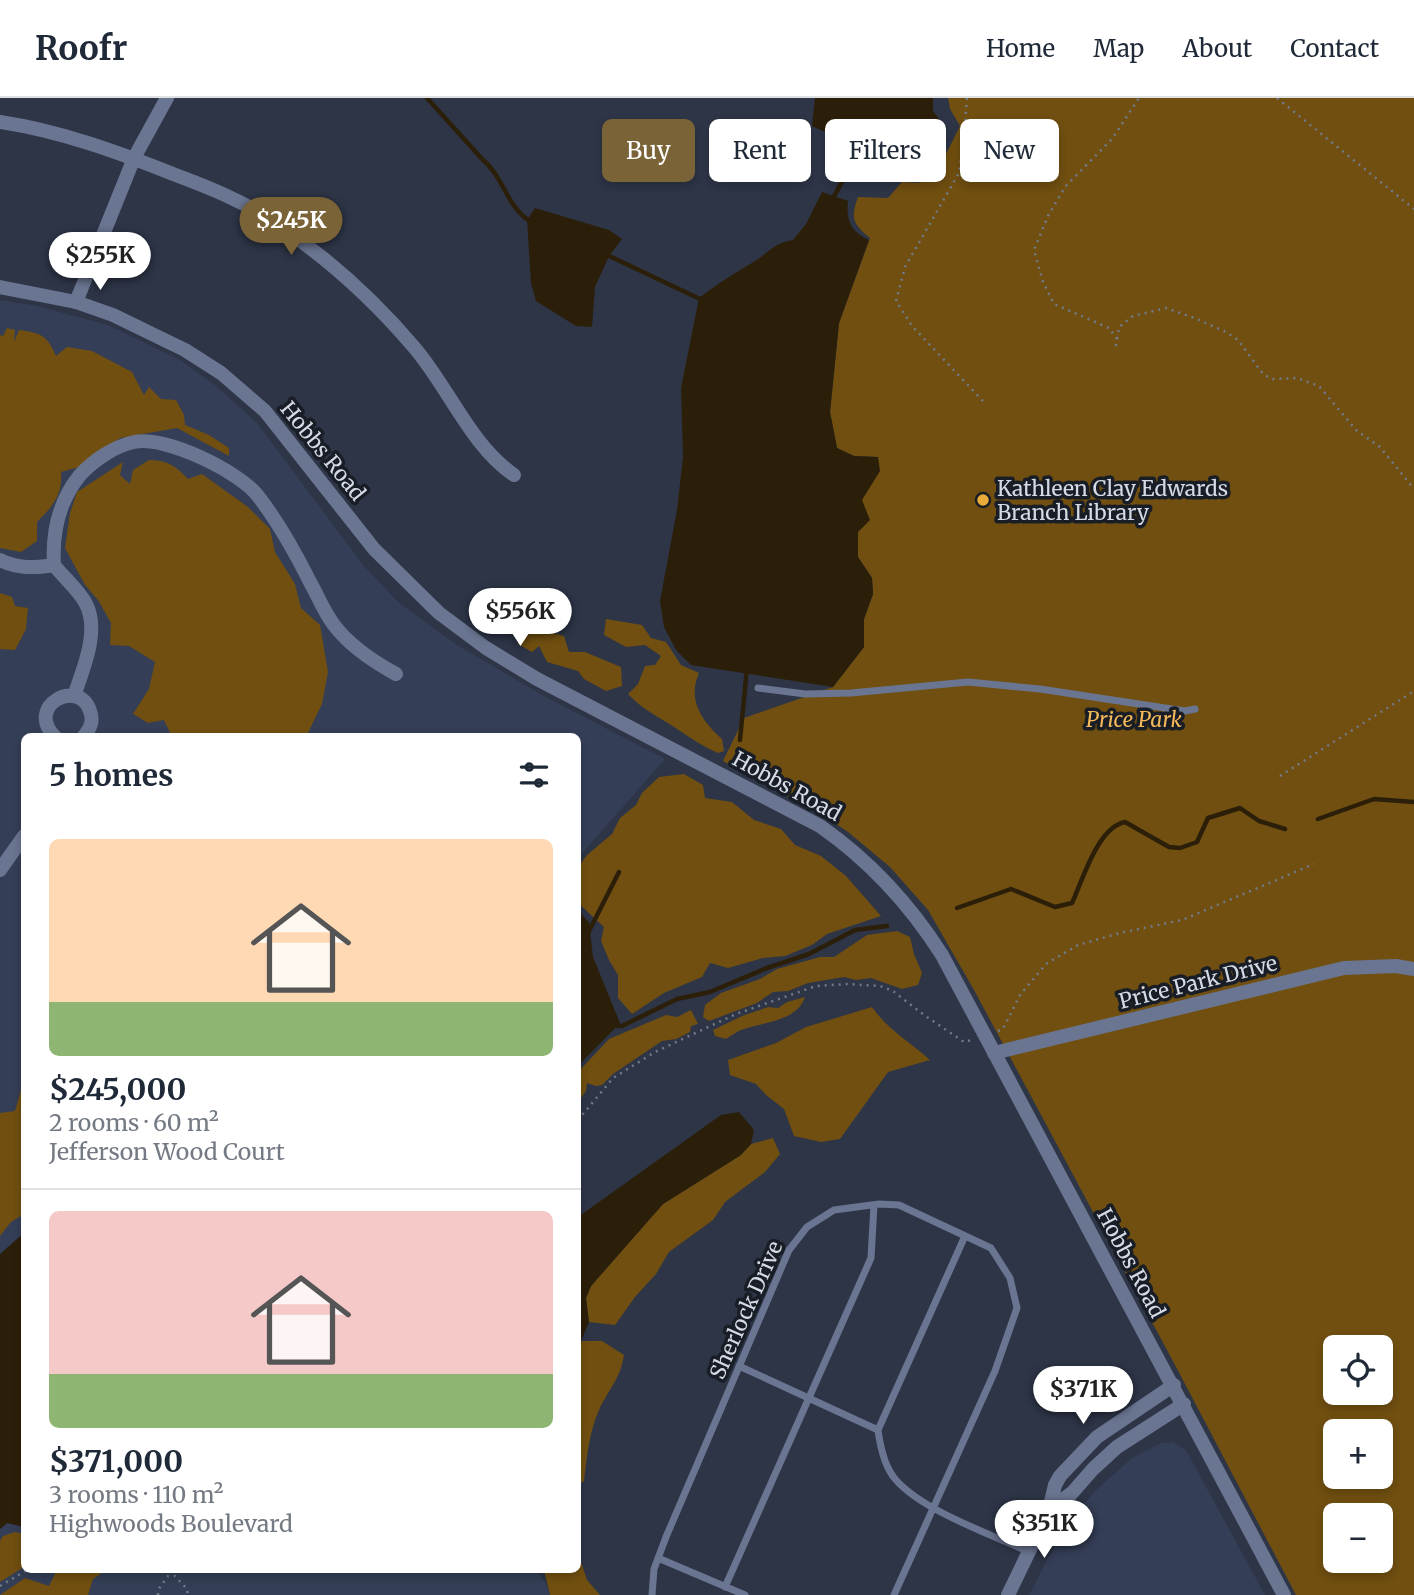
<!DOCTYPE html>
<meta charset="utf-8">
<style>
:root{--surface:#fff;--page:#f2f2f3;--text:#1f2937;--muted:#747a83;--line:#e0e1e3;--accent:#7a6337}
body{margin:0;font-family:Merriweather,serif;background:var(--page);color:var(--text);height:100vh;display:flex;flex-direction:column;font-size:26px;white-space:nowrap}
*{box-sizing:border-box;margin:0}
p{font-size:23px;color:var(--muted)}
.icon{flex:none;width:38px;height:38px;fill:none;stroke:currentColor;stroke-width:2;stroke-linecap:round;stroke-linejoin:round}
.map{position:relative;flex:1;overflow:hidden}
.panel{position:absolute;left:21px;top:635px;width:560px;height:840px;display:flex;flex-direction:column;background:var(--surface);border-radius:10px;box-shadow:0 4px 10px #0003}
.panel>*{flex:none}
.banner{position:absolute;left:602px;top:21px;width:665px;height:63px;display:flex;gap:14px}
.tools{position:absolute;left:1323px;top:1237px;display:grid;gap:14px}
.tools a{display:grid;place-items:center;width:70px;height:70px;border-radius:10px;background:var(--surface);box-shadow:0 4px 10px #0003;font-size:35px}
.price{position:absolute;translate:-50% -60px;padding:0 16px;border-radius:24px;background:#fff;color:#222;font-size:23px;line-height:46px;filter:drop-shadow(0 2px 4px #0008)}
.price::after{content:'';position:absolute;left:50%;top:42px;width:21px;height:16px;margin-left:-10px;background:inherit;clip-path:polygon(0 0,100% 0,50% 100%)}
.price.on{background:var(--accent);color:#fff}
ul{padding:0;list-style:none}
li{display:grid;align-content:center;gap:14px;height:371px;padding:0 28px}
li+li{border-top:2px solid var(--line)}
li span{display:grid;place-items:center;height:217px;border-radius:10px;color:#555}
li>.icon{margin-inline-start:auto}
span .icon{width:126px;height:126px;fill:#fffc;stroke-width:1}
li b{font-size:30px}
h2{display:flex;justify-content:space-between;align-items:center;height:84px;padding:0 28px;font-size:30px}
.pill{padding:0 24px;border-radius:10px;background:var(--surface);box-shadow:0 4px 10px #0003;font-size:24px;line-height:63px}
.pill.on{background:var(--accent);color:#fff}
header{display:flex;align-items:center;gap:42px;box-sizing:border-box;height:98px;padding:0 35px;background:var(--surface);border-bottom:2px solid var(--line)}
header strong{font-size:33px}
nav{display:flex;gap:38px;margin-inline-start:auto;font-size:24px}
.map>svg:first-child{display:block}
</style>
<header>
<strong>Roofr</strong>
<nav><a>Home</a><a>Map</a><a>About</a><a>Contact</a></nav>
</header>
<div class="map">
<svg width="1414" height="1497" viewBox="0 0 1414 1497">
<rect width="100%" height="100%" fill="#2d3547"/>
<path fill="#343e56" d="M0,202L37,208L108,227L180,262L215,287L257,325L364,468L398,504L457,547L544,598L665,661L578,760V639H24V1135L0,1156Z
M1173,1344L1186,1352L1265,1497H1029L1062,1433L1095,1393L1132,1360L1161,1345Z
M7,1425L24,1429V1472H536L546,1486L550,1497H0V1431Z"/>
<path fill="#704f10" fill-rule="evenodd" d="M948,0H1414V1497H1296L1175,1267L974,892L928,812L890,769L848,734L826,719L723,663L744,620L833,589L864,549V521L873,496L872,480L858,459V434L862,402L878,359L854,358L837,350L830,314L839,225L870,140C853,126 850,121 858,99L888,100L902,84L919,85L938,72L960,28L950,11ZM1335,1250H1381V1295H1335ZM1335,1334H1381V1379H1335ZM1335,1418H1381V1463H1335Z
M7,230L15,232L14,244L19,232C41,235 47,237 56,258L67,249L92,253L132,274L144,297L149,289L161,301L176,302L184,317L185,327L209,337L229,350V358L177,330L120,340L79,369L61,374C63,397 53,408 37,424V443L21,454L0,450V237L3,238Z
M149,362C167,362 176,368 188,381L202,376L248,409L270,431L275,454L295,486L301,510L320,527L328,574L322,606L306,639H172L164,622L148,625L133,616L149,591L155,564L129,548L110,547L111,525L98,502L85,487L65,450L70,415L77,394L123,364L120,377L130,386L133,372Z
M0,495L12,499L15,508L28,510L26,531L15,552L0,551Z
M518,517L545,533L564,538L569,554H585L621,569L622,588L606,593L584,581L578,573L547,564L539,548L532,554L518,546L516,533L511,526Z
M606,521L642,527L651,540L666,544L681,567L699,575C687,602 702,623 722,641L724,653L718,655C702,648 689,639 674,629C657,618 642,611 628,596L638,586L645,568L655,567L661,558L645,547L626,549L604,537Z
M684,676L703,687L705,700L732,704L754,722L781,731L795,747L821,758L846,778L881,818L827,836L812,847L785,858L763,860L728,870L710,865L702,879L664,895L632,916L618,900V877L609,862L601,843L604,829L578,805V769L587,757L612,736L620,720L636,707L642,695L659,679Z
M897,833L910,839L914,856L922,875L918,887L902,891L871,880L856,882L844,879L808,885L788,893L773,894L757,905L709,923L703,919L705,907L721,895L760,881L777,871L820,859H834L867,837Z
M805,899C797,924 762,924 741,932C736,934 731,938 726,941L715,938L713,932L742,918L768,909L778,910L787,904Z
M872,909C888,932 910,944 930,962L888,974L840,1041L821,1044L794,1038L784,1011L766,997L756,986L730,977L728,962L776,945L806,929Z
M691,912L698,926L691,928L690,934L676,941L662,943L613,976L602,987L596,988L587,985L586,993L578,1004V974L609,941L666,917L677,919Z
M24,981V1116L11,1124L0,1138V1015L15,1013Z
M773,1040L780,1056L765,1074L725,1104L713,1122L669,1154L656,1176L635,1199L615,1227L589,1224L586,1200L591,1188L663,1106L741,1057L751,1046Z
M581,1243H602L624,1257C620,1282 609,1290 599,1312C589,1335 587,1358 584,1383L578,1387V1244Z
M15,1434L24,1436V1469L0,1484V1443L3,1438Z
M578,1455L587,1482L600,1497H550L544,1472H578Z
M57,1472H106L93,1481L88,1497H0L25,1480L49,1488Z"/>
<path fill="#2c1f09" d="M815,0H933V13L946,30L936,42L925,64L840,41L812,28Z
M822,94L848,103C846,123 851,134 869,142L839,225L830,314L837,350L854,358L878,359L880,373L862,402L870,422L858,434V459L872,480L873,496L864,521V549L833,589L691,567L676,552L664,529L660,503L677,412L683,359L681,290L699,200C717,186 735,175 755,163C770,154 773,145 793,142L806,126Z
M535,110L609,132L622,141L609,158L595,189L592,229L576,228L536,203L531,185L527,122Z
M578,813L589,824L593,859L620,925L578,968Z
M739,1014L754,1032L751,1046L741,1057L663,1106L591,1188L586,1200L589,1224L581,1243L578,1244V1119L721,1017Z
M24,1135V1429L7,1425L0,1431V1156Z"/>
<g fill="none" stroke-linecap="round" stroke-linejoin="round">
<path stroke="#2c1f09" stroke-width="4.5" d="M427,0L483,62C503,78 508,111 530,123
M832,102L865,42
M605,156L702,202
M740,642L747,570
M1318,721L1374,701L1414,704
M957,810L1011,791L1055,809L1072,805C1083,781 1098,729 1125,724L1169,749L1180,750L1197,744L1208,720L1240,710L1259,723L1285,731
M588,835L619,774
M612,928H622L677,901L710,894L767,870L809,856L855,832L887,828"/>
<path stroke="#737a89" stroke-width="2.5" stroke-dasharray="2 5" stroke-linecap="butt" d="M967,0L964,39L959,75L905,169L896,203L912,228L983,303
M1277,0L1414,111
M1117,241L1109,230L1054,206L1043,184L1034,152L1048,118L1065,89L1112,41L1139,0
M1116,248L1119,229L1133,218L1166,210L1197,221L1226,234L1238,242L1263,276L1272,281L1297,280L1319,288L1356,332L1380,349L1414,391
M1280,678L1414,593
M998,933L1003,931L1020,897L1046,866L1078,847L1120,835L1182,822L1314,766
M578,1022L613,980L655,954L736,916L816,888L847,886L880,888L893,893L924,917L964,944L972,942
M0,1488L27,1472
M158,1497V1492L168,1478H175L187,1491L188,1497"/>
<path stroke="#6a7591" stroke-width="7" d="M758,590L805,596L851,595L968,584L1040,591L1185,613L1195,611
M965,1138L878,1332C880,1347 885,1370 896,1382C923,1413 991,1436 1029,1454
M739,1268L878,1332
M658,1460L745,1497
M725,1489L871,1160L874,1107
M652,1497L654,1471L666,1439L789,1152L807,1129L834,1112L879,1106L899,1107L991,1150L1010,1180L1017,1210L995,1273L894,1497"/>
<path stroke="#6a7591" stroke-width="14" d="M0,24C60,33 118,54 173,76C208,89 243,103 274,124C325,158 373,201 413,248C448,288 470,347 514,377
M76,204L134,60L167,0
M0,462C18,471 35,470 54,467
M54,467C52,435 59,403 80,377C93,363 114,348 134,344C165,337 240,374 258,398C279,425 295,454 310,484C318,498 324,514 334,527C349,547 374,564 396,576
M54,467C64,480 79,492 86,506C100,533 83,571 74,598
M55,639C24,608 79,579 90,613C94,624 90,631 83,639
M0,772L24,738
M994,955L1344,870L1396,868L1414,871
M1049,1412L1072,1395L1093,1371L1117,1349L1184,1306
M1008,1497L1049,1412L1055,1387L1060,1378L1097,1339L1174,1287"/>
<path stroke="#6a7591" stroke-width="14" d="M0,189L76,204L113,217L185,252L221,275L265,313L374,451L439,515L486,550L537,581L820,728C870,763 909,805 942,857L1284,1497"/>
</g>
<circle fill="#eaaa38" stroke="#191d25" stroke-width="2.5" cx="983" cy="402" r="7"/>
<g text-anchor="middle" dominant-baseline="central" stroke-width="7" stroke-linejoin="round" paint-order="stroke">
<g font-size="21" fill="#d5dbe6" stroke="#191d25">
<text transform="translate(323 353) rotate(51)">Hobbs Road</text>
<text transform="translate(787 688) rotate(29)">Hobbs Road</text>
<text transform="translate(1198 884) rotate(-14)">Price Park Drive</text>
<text transform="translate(1131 1165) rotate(62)">Hobbs Road</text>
<text transform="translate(746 1212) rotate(-66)">Sherlock Drive</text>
</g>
<g font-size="21" fill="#d5dbe6" stroke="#191d25" text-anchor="start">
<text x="997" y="390">Kathleen Clay Edwards<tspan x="997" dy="24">Branch Library</tspan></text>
</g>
<g font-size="21" font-style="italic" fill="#f3b95a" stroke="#191d25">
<text x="1134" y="621">Price Park</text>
</g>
</g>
</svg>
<div class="tools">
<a><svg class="icon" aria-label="locate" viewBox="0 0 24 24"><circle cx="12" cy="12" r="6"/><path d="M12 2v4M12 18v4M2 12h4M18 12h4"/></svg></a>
<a>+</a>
<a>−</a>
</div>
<b class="price on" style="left:291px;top:159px">$245K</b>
<b class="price" style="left:100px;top:194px">$255K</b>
<b class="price" style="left:520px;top:550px">$556K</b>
<b class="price" style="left:1083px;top:1328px">$371K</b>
<b class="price" style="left:1044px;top:1462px">$351K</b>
<div class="banner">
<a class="pill on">Buy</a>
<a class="pill">Rent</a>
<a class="pill">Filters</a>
<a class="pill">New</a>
</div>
<section class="panel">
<h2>5 homes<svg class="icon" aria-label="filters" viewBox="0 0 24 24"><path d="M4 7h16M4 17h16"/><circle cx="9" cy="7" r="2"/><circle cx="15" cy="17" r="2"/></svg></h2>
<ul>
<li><span style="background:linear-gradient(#ffd9b3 75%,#8fb573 0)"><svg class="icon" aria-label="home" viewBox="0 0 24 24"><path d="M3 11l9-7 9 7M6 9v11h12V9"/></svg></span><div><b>$245,000</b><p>2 rooms · 60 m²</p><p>Jefferson Wood Court</p></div></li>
<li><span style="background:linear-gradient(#f6c9c9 75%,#8fb573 0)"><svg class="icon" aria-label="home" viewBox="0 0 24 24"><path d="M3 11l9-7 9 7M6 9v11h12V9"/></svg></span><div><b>$371,000</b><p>3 rooms · 110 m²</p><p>Highwoods Boulevard</p></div></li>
</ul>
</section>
</div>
